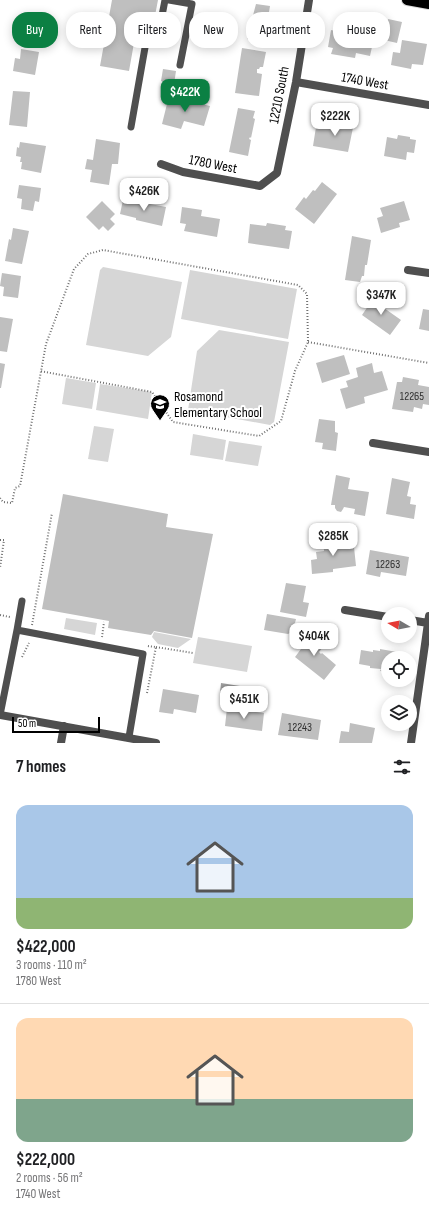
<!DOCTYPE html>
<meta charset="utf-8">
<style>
:root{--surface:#fff;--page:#f2f2f2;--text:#202124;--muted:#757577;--line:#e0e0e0;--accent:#0b8043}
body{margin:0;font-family:"Sofia Sans Condensed",sans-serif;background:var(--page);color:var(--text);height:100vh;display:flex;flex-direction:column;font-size:15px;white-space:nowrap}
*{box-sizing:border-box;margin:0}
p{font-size:13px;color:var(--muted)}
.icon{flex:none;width:22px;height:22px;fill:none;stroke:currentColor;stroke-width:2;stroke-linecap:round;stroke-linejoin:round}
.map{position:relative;height:743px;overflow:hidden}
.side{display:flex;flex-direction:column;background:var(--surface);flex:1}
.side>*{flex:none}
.banner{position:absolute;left:12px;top:12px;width:405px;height:36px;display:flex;gap:8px}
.needle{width:26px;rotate:280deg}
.fabs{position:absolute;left:381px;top:607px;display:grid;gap:8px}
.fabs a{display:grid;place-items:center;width:36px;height:36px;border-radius:50%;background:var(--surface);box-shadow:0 2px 10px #0003;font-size:20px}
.scale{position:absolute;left:12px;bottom:10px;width:88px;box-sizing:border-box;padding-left:4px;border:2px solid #000;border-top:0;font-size:11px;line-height:14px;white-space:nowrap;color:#000;-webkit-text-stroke:3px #fff;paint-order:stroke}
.price{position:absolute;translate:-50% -34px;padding:0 9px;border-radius:8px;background:#fff;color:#222;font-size:13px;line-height:26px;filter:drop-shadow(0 1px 2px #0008)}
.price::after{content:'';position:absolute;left:50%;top:24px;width:12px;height:9px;margin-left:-6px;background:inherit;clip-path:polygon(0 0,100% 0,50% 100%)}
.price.active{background:var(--accent);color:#fff}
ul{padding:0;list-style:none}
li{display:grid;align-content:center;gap:8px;height:212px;padding:0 16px}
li+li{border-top:1px solid var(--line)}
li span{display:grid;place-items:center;height:124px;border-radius:12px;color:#555}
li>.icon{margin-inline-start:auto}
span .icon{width:72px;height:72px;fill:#fffc;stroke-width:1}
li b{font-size:17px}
h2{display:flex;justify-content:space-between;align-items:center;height:48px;padding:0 16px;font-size:17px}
.tag{padding:0 14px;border-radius:16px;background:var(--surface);box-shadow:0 2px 10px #0003;font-size:14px;line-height:36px}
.tag.active{background:var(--accent);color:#fff}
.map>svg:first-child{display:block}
</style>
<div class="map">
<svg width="429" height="743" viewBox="0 0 429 743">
<rect width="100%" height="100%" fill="#fff"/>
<path fill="#d6d6d6" d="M103,267L182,282L171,337L148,356L86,345L100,270Z
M190,270L297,289L288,339L181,319Z
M219,330L289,342L274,422L270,425L188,410L197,351Z
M66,378L96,383L92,409L62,404Z
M100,384L152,392L148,419L96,410Z
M94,426L114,429L108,462L88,459Z
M193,434L226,440L223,460L190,455Z
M229,441L262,446L258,466L225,461Z
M66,618L97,623L95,635L64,629Z
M154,632L191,639L178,648L158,644L152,637Z
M198,637L252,646L247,672L193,663Z"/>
<path fill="#9d9d9d" d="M221,683L240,686L239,696L220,693Z"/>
<path fill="#bfbfbf" d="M112,0H158L153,26L145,25L146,19L135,18L131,43H134L129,71L100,66Z
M256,4L270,6L268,18H270L269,24L271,25L268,43L247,39L249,26L251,23Z
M22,14L53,21L51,31L42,30L40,42L23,38L24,28L20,27Z
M388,19L402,22L397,43L384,40Z
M347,29L359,31V33L368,34V37L374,38L370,56L356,53L355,58L331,54L333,48L328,47L331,30L340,32V34L346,35Z
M402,40L427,44L423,65L412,64L411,69L391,65L393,52L400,53Z
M242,48L266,52L263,67H260L259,69H257V73L262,74L259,96L235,93Z
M21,49L39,52L35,75L13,71L15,58L20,59Z
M163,69L176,71L174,84L161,81Z
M13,91L30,92L27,127L9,125Z
M169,96L210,106L204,126L184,121L181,129L162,124Z
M238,108L255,111L253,118L255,119L251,138L250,137L249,139L251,140L248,156L229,152Z
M341,121L354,123L348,152L313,146L316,127L331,129L332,126L340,127Z
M398,135L410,137V139L416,140L414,153L407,152L406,160L384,156L387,137L397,139Z
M96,139L120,143L118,164H112L109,185L90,182L92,170L85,169L87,159L93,160Z
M20,142L46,146L41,173L21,169L22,162H20L21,157L16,156L17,147L19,148Z
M322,182L337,194L314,224L295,209L304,197L306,199L313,190L315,191Z
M19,185L41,188L39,202L35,201L33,211L21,209L22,199L17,198Z
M123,200L140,203V202L166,207L162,226L136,220V218L120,214Z
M102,201L115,214L110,219L115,224L108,231L103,226L99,230L86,217Z
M404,201L410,220L399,223L400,227L381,233L377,218L383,216L380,208Z
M182,207L202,210L201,216L220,219L217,237L184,231L186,224L180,223Z
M267,223L286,226L285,230L292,231L289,249L248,243L250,224L266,226Z
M13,228L29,231L22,264L5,261L9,239L11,240Z
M352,236L371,240L367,265H365L364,276H362L360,282L345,280Z
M2,273L21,276L18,298L3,296L4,287L0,286Z
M375,296L387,304L384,308L401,320L390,335L362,315Z
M423,309L429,310V331L419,329Z
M0,317L13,319L7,352L0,351Z
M344,355L350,374L322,383L316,363Z
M0,363L5,364L1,388H0Z
M372,363L374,373L382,371L388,390L364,397L365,403L346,409L340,389L348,387L346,381L358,377L356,368Z
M403,377L419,380L418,385L429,387V405L423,404L422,409L414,407L413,412L392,409L397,382H402Z
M319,419L335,421V432L338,433L336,451L322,449L323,443L315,442Z
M336,475L350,478L348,489L369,492L365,516L354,514L355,509L344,507L343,509L341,512L337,511L335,508V505H331Z
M392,478L410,482L407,496L411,497L410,504L416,505L414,519L386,514Z
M63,494L168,514L166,527L213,534L192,638L154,631L151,635L108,628L109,621L42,609Z
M340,537L341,548L354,547L356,566L333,569V572L312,574L311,560L317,559L316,552L324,551L323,539Z
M370,550L409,557L406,576L381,572L380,577L366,574Z
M286,583L306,586L303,602L309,603L306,617L280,612Z
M267,614L296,619L293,631L288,634L264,630Z
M307,634L323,647L319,652L321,654L322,653L336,665L324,680L295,657L301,649L297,646Z
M380,649L397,652L396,658H388V672L380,671L381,669L370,668V666L359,664L361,650L373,652V650L380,651Z
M163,689L199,695L196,713L174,709L173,714L159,712Z
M227,708L264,713L262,731L225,726Z
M282,713L321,720L318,740L278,735Z
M350,723L375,728L372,743H339L341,731L349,732Z"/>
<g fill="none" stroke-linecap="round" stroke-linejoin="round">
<defs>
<path id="primary" d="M407,0L429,4"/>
</defs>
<use href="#primary" stroke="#dbdbdb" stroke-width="12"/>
<path stroke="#717171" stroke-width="2" stroke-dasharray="1 2" stroke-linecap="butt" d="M308,342L429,363
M0,498L3,502L12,503L15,488L20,486L46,344L74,269L88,254L103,250L298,285L307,294L308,342L295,371L281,421L259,436L173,422L152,392L40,371
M0,540H4L0,568
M0,615L10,617
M32,625L52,513
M102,637L104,622
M156,647L193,653
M22,657L29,643
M147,693L156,647L147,646"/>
<path stroke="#4f4f4f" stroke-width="7" d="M169,0L192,4L180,65
M131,127L146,42L159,31L165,0
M17,630L22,601
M0,715L17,630L143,654L129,737"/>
<path stroke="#4f4f4f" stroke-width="8" d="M296,82L429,105
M161,164L183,172L260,186L277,173L296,82L309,0
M408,270L429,273
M373,443L429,452
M345,610L388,617
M410,620L428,623
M0,715L156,743
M61,743L64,726
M411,743L429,616"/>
<use href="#primary" stroke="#000" stroke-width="10"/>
</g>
<defs>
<symbol id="school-pin" viewBox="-11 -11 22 30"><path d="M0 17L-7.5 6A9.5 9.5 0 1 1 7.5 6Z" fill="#000" stroke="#fff"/><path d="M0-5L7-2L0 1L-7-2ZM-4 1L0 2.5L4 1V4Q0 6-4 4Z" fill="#fff"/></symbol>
</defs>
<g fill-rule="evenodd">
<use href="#school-pin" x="149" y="393" width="22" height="30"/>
</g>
<g text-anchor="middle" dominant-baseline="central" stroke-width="4" stroke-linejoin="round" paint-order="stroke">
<g font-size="12" fill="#303030">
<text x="412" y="396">12265</text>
<text x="388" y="564">12263</text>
<text x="300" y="727">12243</text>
</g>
<g font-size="14" fill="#000" stroke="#fff">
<text transform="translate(365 81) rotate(10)">1740 West</text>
<text transform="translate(279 95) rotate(-79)">12210 South</text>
<text transform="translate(213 164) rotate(11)">1780 West</text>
</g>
<g font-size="14" fill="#000" stroke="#fff" text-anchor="start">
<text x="174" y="396">Rosamond<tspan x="174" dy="16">Elementary School</tspan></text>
</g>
</g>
</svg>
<div class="fabs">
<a><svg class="needle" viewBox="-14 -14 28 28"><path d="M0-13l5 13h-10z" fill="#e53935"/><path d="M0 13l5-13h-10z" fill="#757577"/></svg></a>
<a><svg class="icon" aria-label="locate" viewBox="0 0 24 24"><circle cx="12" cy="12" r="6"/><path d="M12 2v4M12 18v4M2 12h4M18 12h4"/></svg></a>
<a><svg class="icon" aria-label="layers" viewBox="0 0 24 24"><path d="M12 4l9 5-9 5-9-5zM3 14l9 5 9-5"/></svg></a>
</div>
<div class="scale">50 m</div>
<b class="price active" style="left:185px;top:113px">$422K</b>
<b class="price" style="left:335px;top:137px">$222K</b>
<b class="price" style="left:144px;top:212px">$426K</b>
<b class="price" style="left:381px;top:316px">$347K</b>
<b class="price" style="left:333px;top:557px">$285K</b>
<b class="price" style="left:314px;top:657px">$404K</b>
<b class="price" style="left:244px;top:720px">$451K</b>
<div class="banner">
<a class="tag active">Buy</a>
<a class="tag">Rent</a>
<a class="tag">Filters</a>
<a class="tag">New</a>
<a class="tag">Apartment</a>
<a class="tag">House</a>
</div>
</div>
<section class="side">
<h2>7 homes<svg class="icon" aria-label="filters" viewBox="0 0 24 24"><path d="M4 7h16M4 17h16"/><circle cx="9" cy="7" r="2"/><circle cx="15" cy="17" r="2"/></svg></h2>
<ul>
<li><span style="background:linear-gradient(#a9c7e8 75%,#8fb573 0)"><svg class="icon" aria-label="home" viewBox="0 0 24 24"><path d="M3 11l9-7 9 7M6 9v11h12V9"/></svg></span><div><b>$422,000</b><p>3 rooms · 110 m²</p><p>1780 West</p></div></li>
<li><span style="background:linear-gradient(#ffd9b3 65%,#7fa58c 0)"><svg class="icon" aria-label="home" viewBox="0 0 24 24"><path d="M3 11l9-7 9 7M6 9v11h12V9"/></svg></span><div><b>$222,000</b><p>2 rooms · 56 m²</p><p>1740 West</p></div></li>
</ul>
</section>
